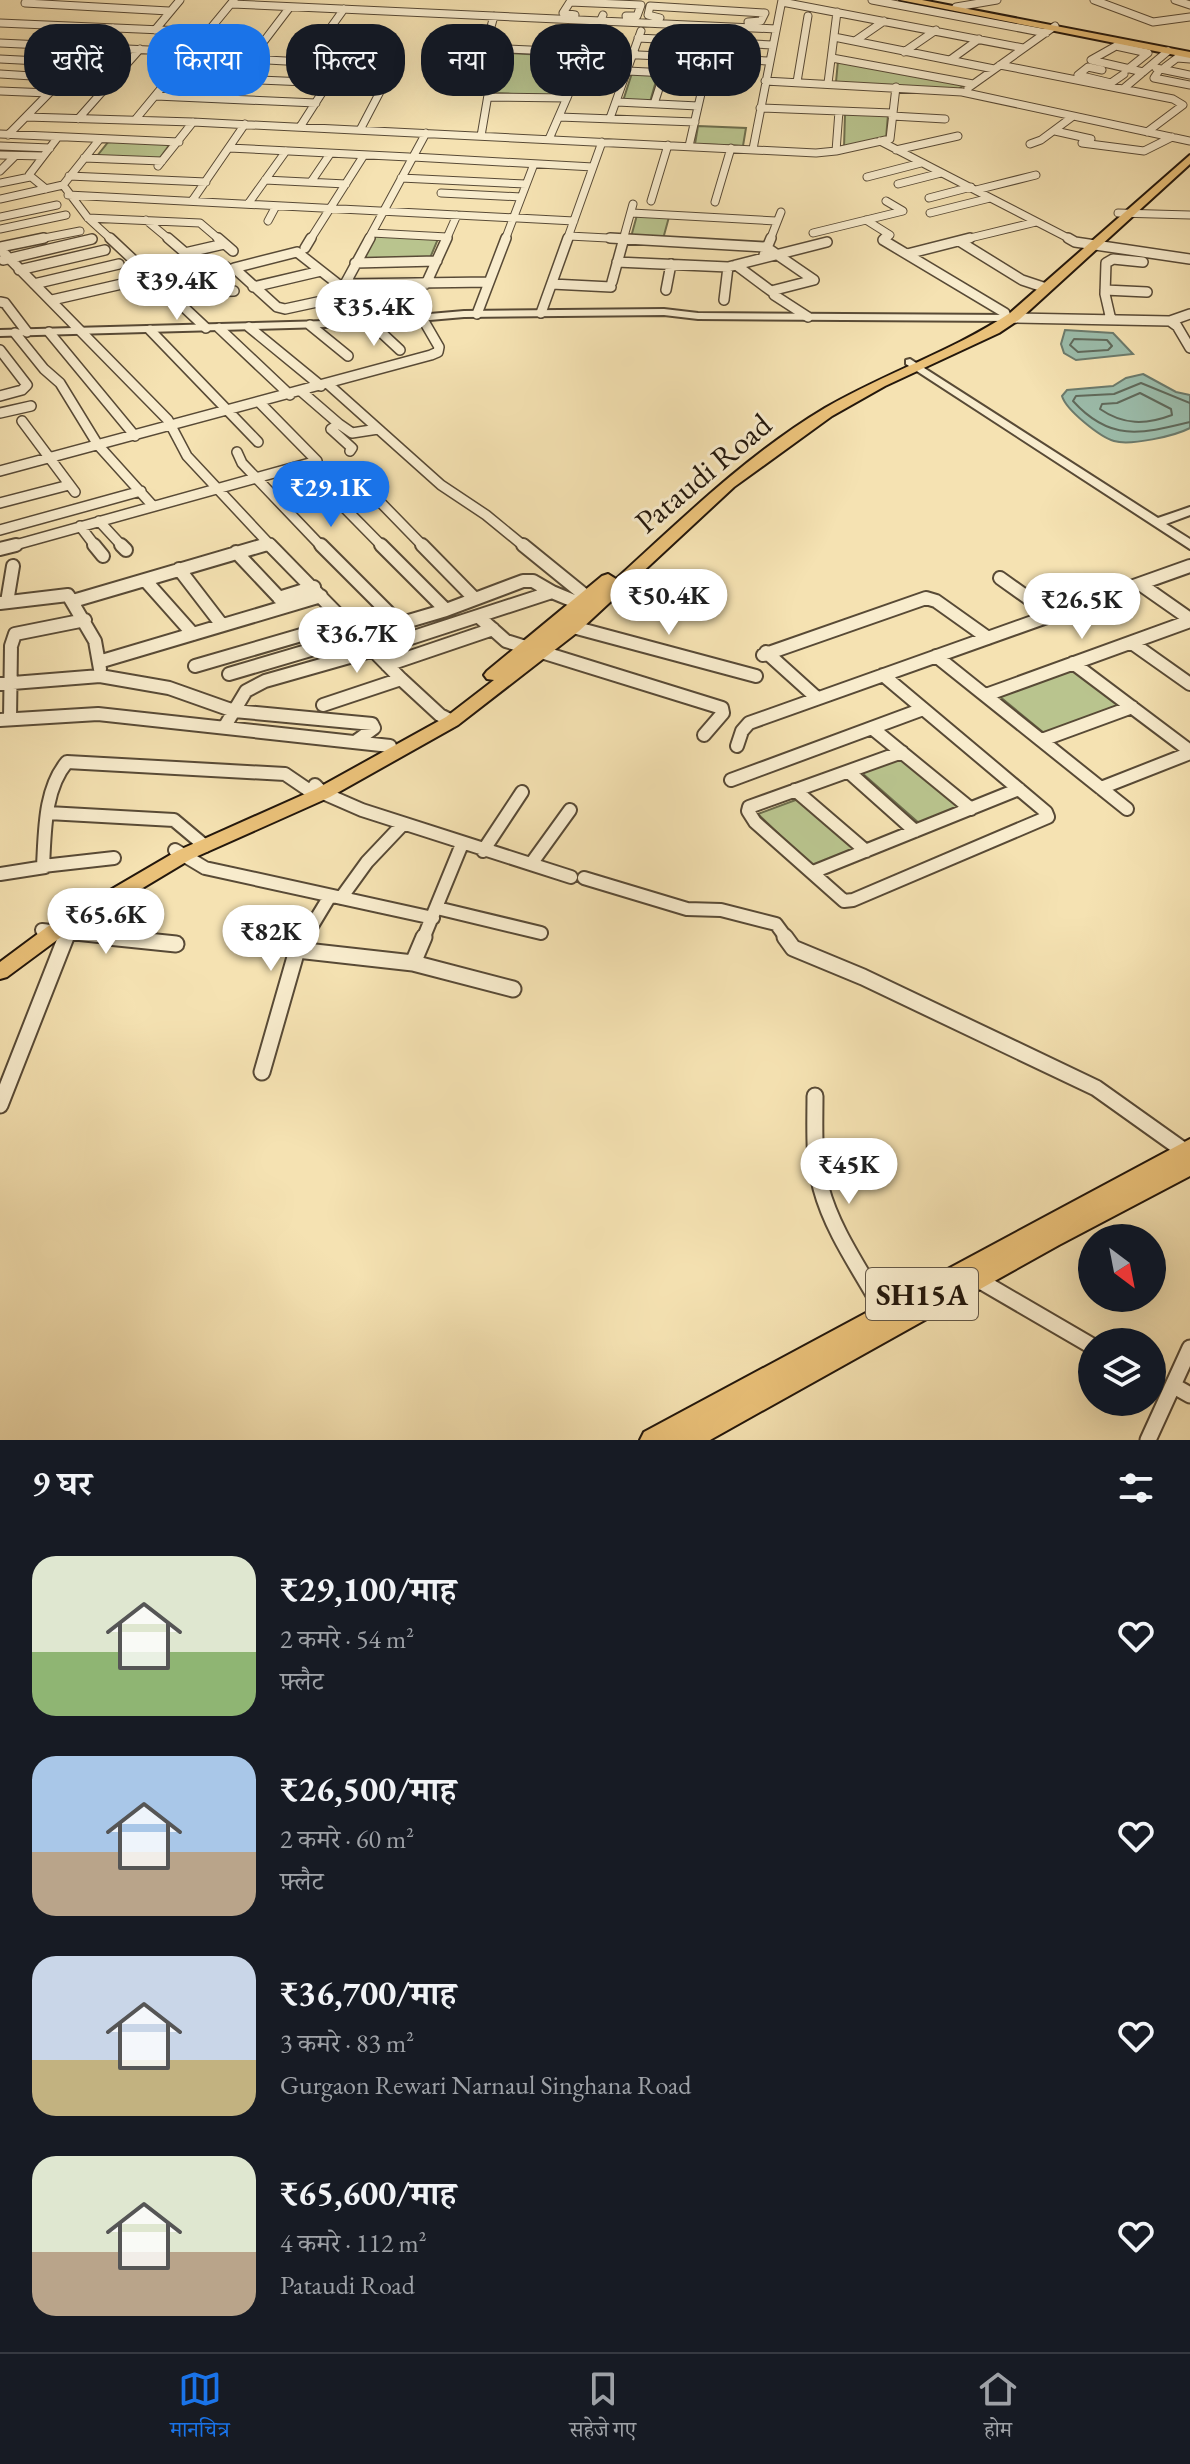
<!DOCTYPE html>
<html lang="hi">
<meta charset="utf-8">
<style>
:root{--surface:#171b24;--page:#242831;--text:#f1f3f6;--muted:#9ea1a6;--line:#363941;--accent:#1a73e8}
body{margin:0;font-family:"EB Garamond","Noto Serif Devanagari",serif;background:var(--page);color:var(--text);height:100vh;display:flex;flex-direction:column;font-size:30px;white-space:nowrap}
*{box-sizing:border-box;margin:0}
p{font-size:26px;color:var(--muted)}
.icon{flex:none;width:44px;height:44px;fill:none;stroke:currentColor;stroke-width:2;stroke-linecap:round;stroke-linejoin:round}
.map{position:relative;height:1440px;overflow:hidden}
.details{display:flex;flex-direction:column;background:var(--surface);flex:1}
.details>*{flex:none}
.guide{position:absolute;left:24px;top:24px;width:1142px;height:72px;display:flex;gap:16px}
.needle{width:52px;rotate:148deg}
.controls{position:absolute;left:1078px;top:1224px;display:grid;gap:16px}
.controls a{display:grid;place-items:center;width:88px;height:88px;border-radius:50%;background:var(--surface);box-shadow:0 8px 32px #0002;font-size:40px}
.price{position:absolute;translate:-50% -68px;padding:0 18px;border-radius:28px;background:#fff;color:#222;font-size:26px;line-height:52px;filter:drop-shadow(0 2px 4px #0008)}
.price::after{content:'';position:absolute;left:50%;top:48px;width:24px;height:18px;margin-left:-12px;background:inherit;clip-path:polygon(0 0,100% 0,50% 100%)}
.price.current{background:var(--accent);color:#fff}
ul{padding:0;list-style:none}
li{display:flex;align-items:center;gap:24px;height:200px;padding:0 32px}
li span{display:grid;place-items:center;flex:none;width:224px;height:160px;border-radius:24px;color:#555}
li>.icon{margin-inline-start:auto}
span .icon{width:96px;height:96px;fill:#fffc;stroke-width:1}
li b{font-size:34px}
h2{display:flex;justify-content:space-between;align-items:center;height:96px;padding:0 32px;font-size:34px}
.chip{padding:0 28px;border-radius:32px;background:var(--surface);box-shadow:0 8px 32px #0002;font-size:28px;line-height:72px}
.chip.current{background:var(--accent);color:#fff}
.tabs{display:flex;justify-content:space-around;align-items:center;height:112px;border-top:2px solid var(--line);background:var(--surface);font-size:22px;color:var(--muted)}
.tabs a{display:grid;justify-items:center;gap:4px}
.tabs .current{color:var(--accent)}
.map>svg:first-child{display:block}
</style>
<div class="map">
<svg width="1190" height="1440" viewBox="0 0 1190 1440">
<rect width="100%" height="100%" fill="#f5e2b2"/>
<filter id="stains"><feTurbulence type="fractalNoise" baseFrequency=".0025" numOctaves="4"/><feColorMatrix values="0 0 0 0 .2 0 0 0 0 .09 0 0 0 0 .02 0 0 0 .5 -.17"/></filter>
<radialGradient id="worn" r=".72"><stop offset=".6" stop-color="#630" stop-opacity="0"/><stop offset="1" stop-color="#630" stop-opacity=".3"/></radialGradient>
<path fill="#b9c48e" stroke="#6e6e4d" stroke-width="2" d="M488,52L582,57L565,97L496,93Z
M838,61L964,85L956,91L836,82Z
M632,73L658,74L650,102L623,101Z
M845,114L888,115L886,138L844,148Z
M698,126L746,128L743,146L695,144Z
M109,141L170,144L159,159L97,156Z
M637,215L669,217L663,239L631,237Z
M375,236L438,239L430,258L362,260Z
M1073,670L1119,705L1044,733L999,696Z
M903,758L961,807L920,824L862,773Z
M801,798L857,850L814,868L758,814Z"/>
<path fill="#9cbead" stroke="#6c7b6d" stroke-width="2" d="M1065,330L1113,333L1133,354L1076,360L1064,353L1061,344Z
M1143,374L1176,392L1190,395V428C1175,436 1130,446 1114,441C1100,437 1066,410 1062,396L1067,390L1113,386L1126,378Z"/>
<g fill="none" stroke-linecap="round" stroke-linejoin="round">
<path stroke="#606a5c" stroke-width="2" d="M1074,339L1107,340L1112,346L1108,350L1078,352L1070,345Z
M1140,393L1171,409L1172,415C1146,425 1123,425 1100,409L1102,404L1117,403Z
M1190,403L1141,383L1114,394L1076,396L1073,401C1110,442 1141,434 1190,422"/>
<defs>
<path id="minor-far3" d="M872,0L1046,33
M1094,0L1153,22L1190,17
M1175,0L1190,5
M782,2L1023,48
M25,3L169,11
M232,4L776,29
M956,7L997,0
M575,15L563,13L570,2L641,5L637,16H626
M660,18L648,15L650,6L765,13L761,21L748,22
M0,23L208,32
M155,30L180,0
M834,37L994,69
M638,38L772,45
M855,41L884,21
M0,43L191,52
M485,48L768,61
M904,52L936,30
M832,58L973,84
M0,59L78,63
M250,59L393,67L360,130
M950,60L979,39
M306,62L344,9
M1000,65L1173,99L1183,105L1147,132
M1165,67L1177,58L1190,59
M1156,68L1190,75
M1128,69L1148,53L1116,46L1091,60L1143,72
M1160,69L1154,78L1190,85
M1102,70L1088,67L1078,75L1111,83L1124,74
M628,71L706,75
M0,74L64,78
M172,76L329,83
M236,78L290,7
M765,81L962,92L1190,141
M797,82L808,16
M828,83L837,12
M968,88L1055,26
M1123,89L1168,51
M0,91L49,93
M156,96L316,103
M488,97L567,98
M617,102L698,106
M654,104L664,73
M760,108L892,113
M892,116L945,119
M26,117L193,122L816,153L836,151L839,111
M559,117L695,122
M610,118L641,31
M78,119L140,49
M135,120L234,0
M300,127L341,63
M1055,131L1091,139
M0,134L179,142
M8,135L113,28
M481,136L488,95L485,48L494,16
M549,139L603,15
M880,141L1072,240
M1082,143L1144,151L1172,137
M1030,144L1041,140L1072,117
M0,146L50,148
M689,146L709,59
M229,148L409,157
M753,149L782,0
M896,150L958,136
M836,151L890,139L896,87
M0,155L43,156
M413,157L593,167
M84,158L162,161
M158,166L193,122
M0,171L15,156
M69,176L206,182
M867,177L921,163
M401,178L526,184
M265,180L346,184
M311,182L330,154
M0,183L30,177
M898,184L941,173
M63,185L88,218L112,240
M46,189L29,175L58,137
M976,190L1036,175
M441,193L521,197
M68,195L574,221
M929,198L971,187
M0,199L63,185L99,140
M192,201L245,124
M651,201L668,145
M715,202L731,148
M248,204L286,151
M632,213L776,221
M930,213L990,198
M1118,213L1190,215
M0,217L57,205
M88,218L200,223L220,240
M146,220L170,240
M866,220L890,235L884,240
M268,221L276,206
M0,229L66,215
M372,233L447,237
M813,233L903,211L886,201
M569,236L646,240
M34,240L80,231
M86,240L92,239
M310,240L364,155
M368,240L426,133
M446,240L457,215
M505,240L534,164
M567,240L602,142
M623,240L633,204
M770,240L781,212
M962,240L1036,222"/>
<path id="minor-far2" d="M110,238L206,328
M168,238L204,269
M218,238L233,251
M370,238L345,284L489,282
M610,238L766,247L814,280L771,291L736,265
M885,238L883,240L1005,313
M1068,238L1075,242L1190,259
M959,241L1022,280L1046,288
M0,247L44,238
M305,248L311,238
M0,249L168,420L187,456L272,547
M297,252L348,292L345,296L285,309L277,307L234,268Z
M185,253L224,244
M907,254L970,238
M764,255L771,238
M3,260L92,239
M617,262L728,267L827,242
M355,263L437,261
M19,270L105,250
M149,273L226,267
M612,282L624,238
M34,284L119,264
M426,284L447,238
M552,284L611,287
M253,287L321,271
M666,290L671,264
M1105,290L1147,292
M170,293L234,291
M774,295L808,317
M345,296L357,308L389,320
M52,300L135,281
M724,300L728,267
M0,302L5,303L27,332
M541,313L568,238
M477,314L506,238
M1011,318L1170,321L1190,314
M1111,320L1105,294L1106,263L1113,259L1143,262
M1170,321L1177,326L1190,348
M371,323L400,350
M310,325L348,356
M249,327L321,386
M219,328L290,395
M150,330L258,442
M49,332L135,436
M15,333L44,369L60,383L98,445L153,506
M0,350L27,385L22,390L0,396
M328,384L441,485L486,515L525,547
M302,392L339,424L331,429L352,448L350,451
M0,413L31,406
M22,421L75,492
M339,424L352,433L378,429
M237,452L242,463L322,547
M348,469L424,547
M0,471L431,355L438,352L439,347L421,316
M322,485L383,547
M0,503L69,485
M99,521L123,547
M80,526L96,547
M0,530L141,491
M8,547L317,461L260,403
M258,547L270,543"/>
<path id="minor-far1" d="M94,545L103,556
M121,545L126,550
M270,545L401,679L440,715L452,721
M321,545L400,624
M381,545L446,610
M422,545L475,599
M523,545L587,597
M0,549L16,545
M236,552L287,606
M179,569L222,625
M1000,578L1052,615
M145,580L193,634
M1140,584L1190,619
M279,598L314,587
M73,601L264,545
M7,602L13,566
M0,603L68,595L95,641L100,669
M479,617L506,641L722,708L723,713L704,735
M573,627L756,676
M1132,643L1190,684
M766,652L817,698
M763,655L926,598L936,601L988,638
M936,656L1127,809
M102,661L321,596
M1073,663L1190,751
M387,665L493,629
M195,666L346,622
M229,674L446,610L523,581H533L552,592
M883,675L1046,812L1048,817L853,900L844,901L755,822L748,811L749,807L902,752
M0,684L100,676L169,688L234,711L372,724L374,728L355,742
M986,695L1190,621
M323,705L401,679
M10,719L11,646L15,634L85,620
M0,720L98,714L390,746
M225,726L246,691L265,681L374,650L552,592L581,604
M872,728L971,809
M1042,740L1132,707
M737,746L742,731L749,723L1190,566
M850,773L915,831
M731,780L923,709
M315,785L323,793L362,810L571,877
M1101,788L1190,753
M795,790L866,851
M48,813L174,820L205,846
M175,850L205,868L433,918
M483,851L522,792
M114,858L43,866C45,832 44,789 67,762L285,774L307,789
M531,864L570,810
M813,872L1019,789
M0,874L45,867
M584,878L687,909L721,910L776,924L787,939
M341,898L367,862L403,824
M437,908L541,933
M42,930L127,939
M65,939L67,934
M304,939L330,896
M423,939L462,844"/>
<path id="minor" d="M108,937L176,944
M785,937L793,948L863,977L1096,1088L1190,1155
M297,950L413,963L513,989
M413,963L424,937
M262,1072L297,950L305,937
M815,1096C815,1126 813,1158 821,1188C833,1233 863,1273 885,1314
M0,1105L66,937
M977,1279L1092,1346
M1174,1386L1190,1395
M1148,1440L1190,1348"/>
<path id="tertiary" d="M664,309L698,313L1011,315L1016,318L1011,321L698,319L664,315L464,317L361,326L0,336V330L361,320L464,311Z
M910,359L1158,518L1190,507V515L1166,524L1190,539V549L906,364V360Z"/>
<path id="primary" d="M1190,155V164L1020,319L999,333L885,386L832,416L734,487L579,631L458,725L330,797L191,859L61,937L7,977L0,979V962L47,927L177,851L316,789L446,717L494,680L487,679L484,675L487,671L602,576L608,574L616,579C682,519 748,454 825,408C885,373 953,351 1010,313Z
M1190,1139V1176L1059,1245L710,1440H640L644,1432Z"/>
<path id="trunk" d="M900,0H922L1190,52V58Z"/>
</defs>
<use href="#minor-far3" stroke="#584a36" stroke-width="9"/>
<use href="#minor-far2" stroke="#584a36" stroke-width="12"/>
<use href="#minor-far1" stroke="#584a36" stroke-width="16"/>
<use href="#minor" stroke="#584a36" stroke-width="19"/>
<use href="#tertiary" stroke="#584a36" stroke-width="4"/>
<use href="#primary" stroke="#23170c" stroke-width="4"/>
<use href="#trunk" stroke="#23170c" stroke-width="4"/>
<use href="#minor-far3" stroke="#f8eccd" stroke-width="7"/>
<use href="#minor-far2" stroke="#f8eccd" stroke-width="9"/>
<use href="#minor-far1" stroke="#f8eccd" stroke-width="12"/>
<use href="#minor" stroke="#f8eccd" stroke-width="15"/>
<use href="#tertiary" fill="#f8eccd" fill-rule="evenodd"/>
<use href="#primary" fill="#eac179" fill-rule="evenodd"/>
<use href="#trunk" fill="#eac179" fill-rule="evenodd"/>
</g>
<g text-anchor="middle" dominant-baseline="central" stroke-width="6" stroke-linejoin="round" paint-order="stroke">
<rect fill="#f8eccd" stroke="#635746" stroke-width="2" x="866" y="1268" width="112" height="52" rx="6"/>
<g font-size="30" font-weight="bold" fill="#23170c">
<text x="922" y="1294">SH15A</text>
</g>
<g font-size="32" fill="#23170c" stroke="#f8eccd">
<text transform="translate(703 473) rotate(-40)">Pataudi Road</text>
</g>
</g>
<rect width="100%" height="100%" filter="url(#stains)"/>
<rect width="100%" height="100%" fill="url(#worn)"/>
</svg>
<div class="controls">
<a><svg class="needle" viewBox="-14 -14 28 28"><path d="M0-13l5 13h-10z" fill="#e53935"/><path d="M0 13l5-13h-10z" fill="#9ea1a6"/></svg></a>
<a><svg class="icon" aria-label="layers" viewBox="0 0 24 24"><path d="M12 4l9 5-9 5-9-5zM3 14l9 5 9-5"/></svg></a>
</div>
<b class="price" style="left:177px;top:322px">₹39.4K</b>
<b class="price" style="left:374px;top:348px">₹35.4K</b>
<b class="price current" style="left:331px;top:529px">₹29.1K</b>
<b class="price" style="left:669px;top:637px">₹50.4K</b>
<b class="price" style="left:1082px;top:641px">₹26.5K</b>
<b class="price" style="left:357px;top:675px">₹36.7K</b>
<b class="price" style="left:106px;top:956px">₹65.6K</b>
<b class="price" style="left:271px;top:973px">₹82K</b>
<b class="price" style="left:849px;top:1206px">₹45K</b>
<div class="guide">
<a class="chip">खरीदें</a>
<a class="chip current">किराया</a>
<a class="chip">फ़िल्टर</a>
<a class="chip">नया</a>
<a class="chip">फ़्लैट</a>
<a class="chip">मकान</a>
</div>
</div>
<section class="details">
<h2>9 घर<svg class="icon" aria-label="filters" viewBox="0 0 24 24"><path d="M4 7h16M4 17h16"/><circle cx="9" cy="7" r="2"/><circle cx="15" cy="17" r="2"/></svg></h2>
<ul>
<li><span style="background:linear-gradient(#dfe7d0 60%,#8fb573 0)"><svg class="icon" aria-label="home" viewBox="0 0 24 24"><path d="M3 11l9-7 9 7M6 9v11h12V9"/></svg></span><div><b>₹29,100/माह</b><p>2 कमरे · 54 m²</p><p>फ़्लैट</p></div><svg class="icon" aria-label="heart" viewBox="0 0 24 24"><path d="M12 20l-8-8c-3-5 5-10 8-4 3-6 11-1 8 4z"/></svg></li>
<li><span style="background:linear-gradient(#a9c7e8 60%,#b9a48a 0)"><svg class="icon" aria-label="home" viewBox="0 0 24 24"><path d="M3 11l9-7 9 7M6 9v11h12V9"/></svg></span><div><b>₹26,500/माह</b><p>2 कमरे · 60 m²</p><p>फ़्लैट</p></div><svg class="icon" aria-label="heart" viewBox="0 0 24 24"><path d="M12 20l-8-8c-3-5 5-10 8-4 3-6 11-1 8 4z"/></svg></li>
<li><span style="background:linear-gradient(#c9d6e8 65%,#c2b280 0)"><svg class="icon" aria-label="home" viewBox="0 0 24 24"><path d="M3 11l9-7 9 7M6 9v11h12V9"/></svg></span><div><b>₹36,700/माह</b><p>3 कमरे · 83 m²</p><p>Gurgaon Rewari Narnaul Singhana Road</p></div><svg class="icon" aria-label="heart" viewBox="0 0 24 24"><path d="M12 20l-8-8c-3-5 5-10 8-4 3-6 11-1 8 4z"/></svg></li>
<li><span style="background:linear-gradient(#dfe7d0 60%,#b9a48a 0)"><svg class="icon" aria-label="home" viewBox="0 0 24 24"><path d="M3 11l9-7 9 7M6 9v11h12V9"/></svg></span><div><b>₹65,600/माह</b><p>4 कमरे · 112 m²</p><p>Pataudi Road</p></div><svg class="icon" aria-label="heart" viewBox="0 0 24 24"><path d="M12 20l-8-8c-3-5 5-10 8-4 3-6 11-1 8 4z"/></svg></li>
</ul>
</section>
<nav class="tabs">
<a class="current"><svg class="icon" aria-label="map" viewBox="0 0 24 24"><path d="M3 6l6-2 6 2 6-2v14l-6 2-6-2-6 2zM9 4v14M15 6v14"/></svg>मानचित्र</a>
<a><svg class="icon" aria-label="saved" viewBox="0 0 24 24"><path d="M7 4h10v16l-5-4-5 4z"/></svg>सहेजे गए</a>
<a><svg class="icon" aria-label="home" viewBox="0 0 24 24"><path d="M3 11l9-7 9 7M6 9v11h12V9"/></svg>होम</a>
</nav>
